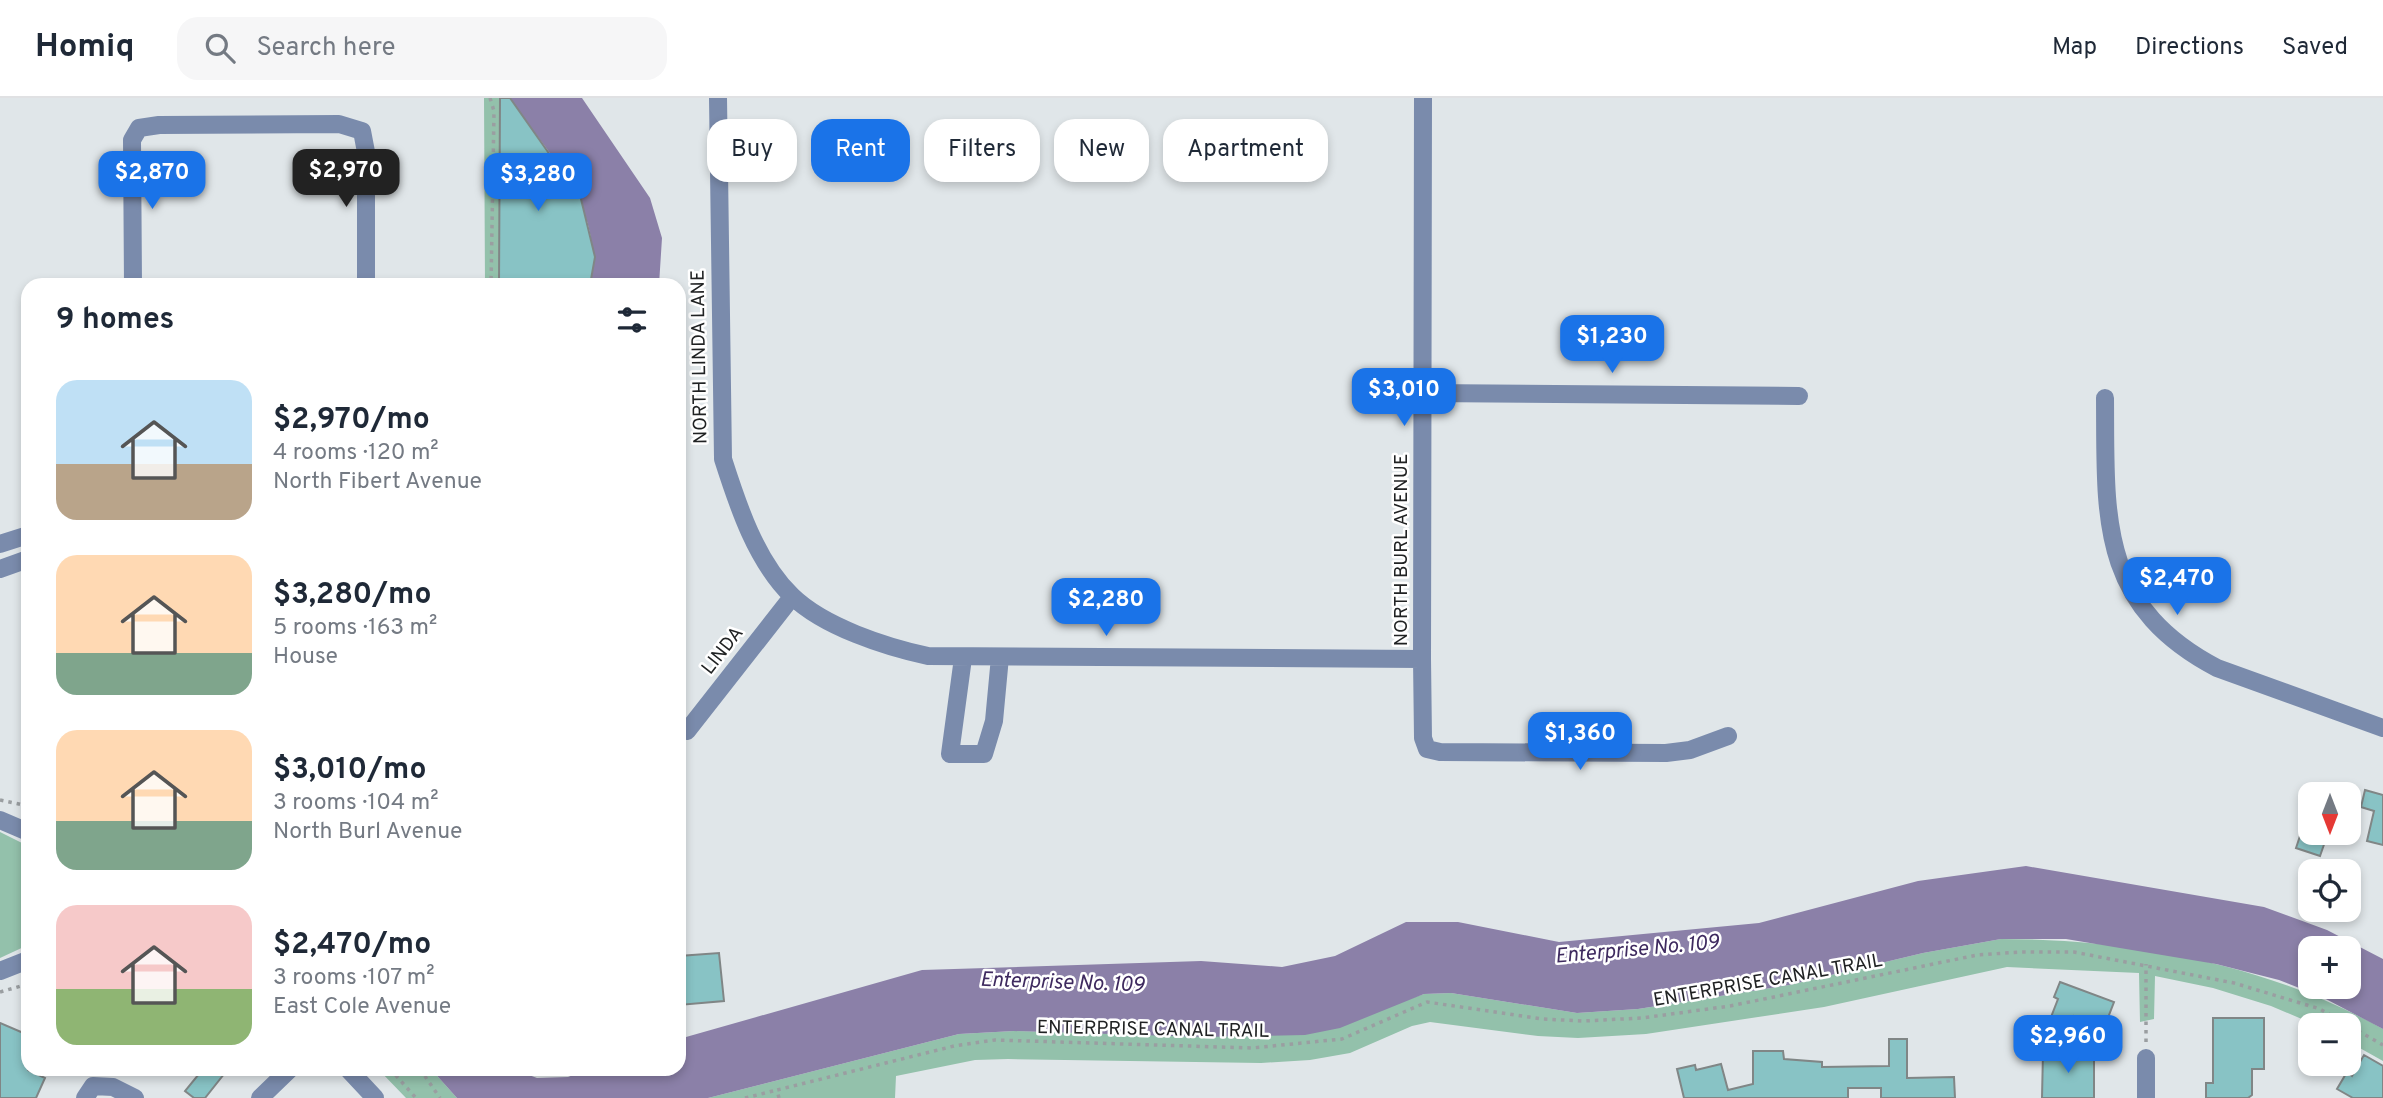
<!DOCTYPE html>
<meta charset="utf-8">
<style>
:root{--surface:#fff;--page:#f6f6f7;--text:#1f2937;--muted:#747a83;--line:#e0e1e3;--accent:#1a73e8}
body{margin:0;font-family:Overpass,sans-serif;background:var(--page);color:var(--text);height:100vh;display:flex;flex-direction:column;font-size:26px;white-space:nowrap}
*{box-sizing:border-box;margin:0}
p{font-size:23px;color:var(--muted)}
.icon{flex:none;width:38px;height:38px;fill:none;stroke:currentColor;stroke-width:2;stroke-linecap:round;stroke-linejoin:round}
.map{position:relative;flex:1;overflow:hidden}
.drawer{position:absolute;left:21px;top:180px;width:665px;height:798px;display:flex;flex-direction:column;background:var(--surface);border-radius:21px;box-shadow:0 4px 10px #0003}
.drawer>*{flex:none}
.banner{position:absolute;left:707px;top:21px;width:665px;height:63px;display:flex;gap:14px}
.needle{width:46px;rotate:180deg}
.tools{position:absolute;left:2298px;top:684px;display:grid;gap:14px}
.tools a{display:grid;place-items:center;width:63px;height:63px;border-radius:14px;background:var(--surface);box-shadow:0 4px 10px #0003;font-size:35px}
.price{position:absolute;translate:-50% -60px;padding:0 16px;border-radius:14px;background:var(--accent);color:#fff;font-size:23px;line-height:46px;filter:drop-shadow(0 2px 4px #0008)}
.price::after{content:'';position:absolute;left:50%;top:42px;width:21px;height:16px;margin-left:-10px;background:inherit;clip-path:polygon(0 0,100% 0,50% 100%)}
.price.current{background:#222;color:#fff}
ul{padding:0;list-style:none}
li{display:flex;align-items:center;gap:21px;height:175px;padding:0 35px}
li span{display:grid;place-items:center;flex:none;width:196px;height:140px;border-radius:21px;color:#555}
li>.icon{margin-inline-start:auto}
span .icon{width:84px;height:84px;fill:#fffc;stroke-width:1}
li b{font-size:30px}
h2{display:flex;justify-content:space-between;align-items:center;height:84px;padding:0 35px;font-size:30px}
.tag{padding:0 24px;border-radius:21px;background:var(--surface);box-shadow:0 4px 10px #0003;font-size:24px;line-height:63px}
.tag.current{background:var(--accent);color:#fff}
header{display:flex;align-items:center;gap:42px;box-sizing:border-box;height:98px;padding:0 35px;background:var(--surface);border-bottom:2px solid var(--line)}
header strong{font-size:33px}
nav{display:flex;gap:38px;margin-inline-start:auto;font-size:24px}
.search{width:490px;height:63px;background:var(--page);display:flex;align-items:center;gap:18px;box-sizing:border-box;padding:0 24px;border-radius:21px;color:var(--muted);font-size:26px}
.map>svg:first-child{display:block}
</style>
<header>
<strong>Homiq</strong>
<div class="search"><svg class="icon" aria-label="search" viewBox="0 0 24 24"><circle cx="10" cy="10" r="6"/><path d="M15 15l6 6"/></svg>Search here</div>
<nav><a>Map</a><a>Directions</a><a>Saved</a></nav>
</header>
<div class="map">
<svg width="2383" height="1000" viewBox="0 0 2383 1000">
<rect width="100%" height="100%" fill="#e0e6e9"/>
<path fill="#93c1ab" d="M484,0H500L499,187H485Z
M0,734L28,748V847L0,860Z
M2001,841C2132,841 2267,866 2383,931V963L2349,944L2348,928L2316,927L2271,908L2213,890L2155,878L2154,921L2140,924L2139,875L2007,869L1824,909L1646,936L1578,940L1538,938L1430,924L1412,928L1350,955L1310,962L1261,965L1008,961L975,962L896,978L895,1000H708L959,936L1014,933L1260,939L1397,905L1424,896L1451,895L1577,915L1638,911L1789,887L1923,855Z
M378,971H431L457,1000H406Z"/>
<path fill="#8b80a8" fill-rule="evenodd" d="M510,0H582L650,100L662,140L659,187H590C605,107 551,62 510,0Z
M2026,768L2264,809L2327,832L2383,861V931L2322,899L2279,882L2216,866L2066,841H2001L1923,855L1789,887L1638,911L1577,915L1451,895L1424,896L1340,930L1305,937L1203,939L1014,933L959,936L708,1000H457L431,971H513L537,980L568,979L588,971H679V941L922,872L1201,863L1282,869L1335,858L1406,824H1458L1559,844L1759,825L1918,783ZM2310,850H2348V889H2310Z"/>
<path fill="#88c3c5" stroke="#808686" stroke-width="2" d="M500,0H510L581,101L595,159L590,187H499Z
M2365,692L2383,697V747L2367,743L2374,713L2361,709Z
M2301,735H2328L2320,758L2296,750Z
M719,855L724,903L679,907V858Z
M2060,884L2114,904L2104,930L2074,918L2066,940L2046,932L2058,901L2054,899Z
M2213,920H2264V971H2252V997L2248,1000H2206V985H2213Z
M0,925L28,937V972L45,980L36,1000H0Z
M1889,941H1907V980L1954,979L1955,1000H1881V990H1848V1000H1684L1677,971L1695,967L1696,972L1721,966L1728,992L1753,986V953H1783L1784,961L1822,964V969L1889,968Z
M2043,954H2094V1000H2042Z
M2364,957L2383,968V1000H2353L2337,991L2347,974L2352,978Z
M203,971H228L205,1000H194L185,993Z"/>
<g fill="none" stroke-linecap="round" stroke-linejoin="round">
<path stroke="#9a9ea1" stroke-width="3.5" stroke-dasharray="3.5 5" stroke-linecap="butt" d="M490,0L494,13L491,187
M0,702L28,708
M0,894L28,886
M2146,944V866
M390,971L416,1000
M420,971L440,1000
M745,1000L777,992
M779,1000L777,992L954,948L995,942L1252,950L1342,941L1427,904L1542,921L1583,923L1642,920L1730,908L1977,857L2020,854H2074L2234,885L2320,911L2383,947"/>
<path stroke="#7a8bac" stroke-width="18" d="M718,0L723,361C738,408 756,463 792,498C824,529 886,549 928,558L1422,561
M1423,0L1422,561L1423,640L1427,651L1440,654L1666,655L1690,652L1728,638
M133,187L132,42L139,30L159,27L339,26L362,33L366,54V187
M1424,295L1799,298
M2105,300C2106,417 2097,507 2217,570L2383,630
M0,446L28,437
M0,471L28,461
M963,560L950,656H984L994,623L1000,559
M687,633L792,499
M0,722L28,734
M0,873L28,862
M348,971L375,1000
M85,1000L93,988L113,989L135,1000
M260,1000L290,971
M2146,1000V960"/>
</g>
<g text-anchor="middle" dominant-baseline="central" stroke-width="5" stroke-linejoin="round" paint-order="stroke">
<g font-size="19" fill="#202223" stroke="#fff">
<text transform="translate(700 259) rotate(-91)">NORTH LINDA LANE</text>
<text transform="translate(1402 452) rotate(-90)">NORTH BURL AVENUE</text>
<text transform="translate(723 553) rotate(-52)">LINDA</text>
<text transform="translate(1768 883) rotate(-10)">ENTERPRISE CANAL TRAIL</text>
<text transform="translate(1153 932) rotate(1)">ENTERPRISE CANAL TRAIL</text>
</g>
<g font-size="21" font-style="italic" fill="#3e2a5f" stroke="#fff">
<text transform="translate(1637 852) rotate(-5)">Enterprise No. 109</text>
<text transform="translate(1062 885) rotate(2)">Enterprise No. 109</text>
</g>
</g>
</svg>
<div class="tools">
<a><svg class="needle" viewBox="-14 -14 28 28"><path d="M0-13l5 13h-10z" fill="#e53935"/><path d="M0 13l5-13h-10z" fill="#747a83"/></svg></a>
<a><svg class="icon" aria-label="locate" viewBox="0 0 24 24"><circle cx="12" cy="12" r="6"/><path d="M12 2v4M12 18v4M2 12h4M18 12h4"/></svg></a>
<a>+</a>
<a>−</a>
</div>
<b class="price current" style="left:346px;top:111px">$2,970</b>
<b class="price" style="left:152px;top:113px">$2,870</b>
<b class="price" style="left:538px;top:115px">$3,280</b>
<b class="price" style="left:1612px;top:277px">$1,230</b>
<b class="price" style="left:1404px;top:330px">$3,010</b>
<b class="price" style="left:2177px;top:519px">$2,470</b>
<b class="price" style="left:1106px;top:540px">$2,280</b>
<b class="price" style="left:1580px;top:674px">$1,360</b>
<b class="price" style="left:2068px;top:977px">$2,960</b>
<div class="banner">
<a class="tag">Buy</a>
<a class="tag current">Rent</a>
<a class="tag">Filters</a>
<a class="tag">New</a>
<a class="tag">Apartment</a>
</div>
<section class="drawer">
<h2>9 homes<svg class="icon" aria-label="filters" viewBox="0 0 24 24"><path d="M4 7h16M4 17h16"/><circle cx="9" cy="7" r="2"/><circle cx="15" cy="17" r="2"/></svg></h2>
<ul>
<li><span style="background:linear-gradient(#bfe0f5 60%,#b9a48a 0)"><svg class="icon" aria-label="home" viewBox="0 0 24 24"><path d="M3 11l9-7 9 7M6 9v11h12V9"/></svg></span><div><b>$2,970/mo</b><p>4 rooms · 120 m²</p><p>North Fibert Avenue</p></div></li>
<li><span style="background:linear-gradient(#ffd9b3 70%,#7fa58c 0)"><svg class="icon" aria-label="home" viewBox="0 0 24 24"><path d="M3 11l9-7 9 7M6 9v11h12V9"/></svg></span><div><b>$3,280/mo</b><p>5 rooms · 163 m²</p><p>House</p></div></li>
<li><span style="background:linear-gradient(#ffd9b3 65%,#7fa58c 0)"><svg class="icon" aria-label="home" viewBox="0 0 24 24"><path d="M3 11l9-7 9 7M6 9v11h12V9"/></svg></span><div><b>$3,010/mo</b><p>3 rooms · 104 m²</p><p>North Burl Avenue</p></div></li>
<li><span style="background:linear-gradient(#f6c9c9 60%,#8fb573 0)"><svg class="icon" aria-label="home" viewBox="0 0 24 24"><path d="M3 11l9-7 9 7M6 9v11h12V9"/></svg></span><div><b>$2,470/mo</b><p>3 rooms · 107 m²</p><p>East Cole Avenue</p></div></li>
</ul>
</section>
</div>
